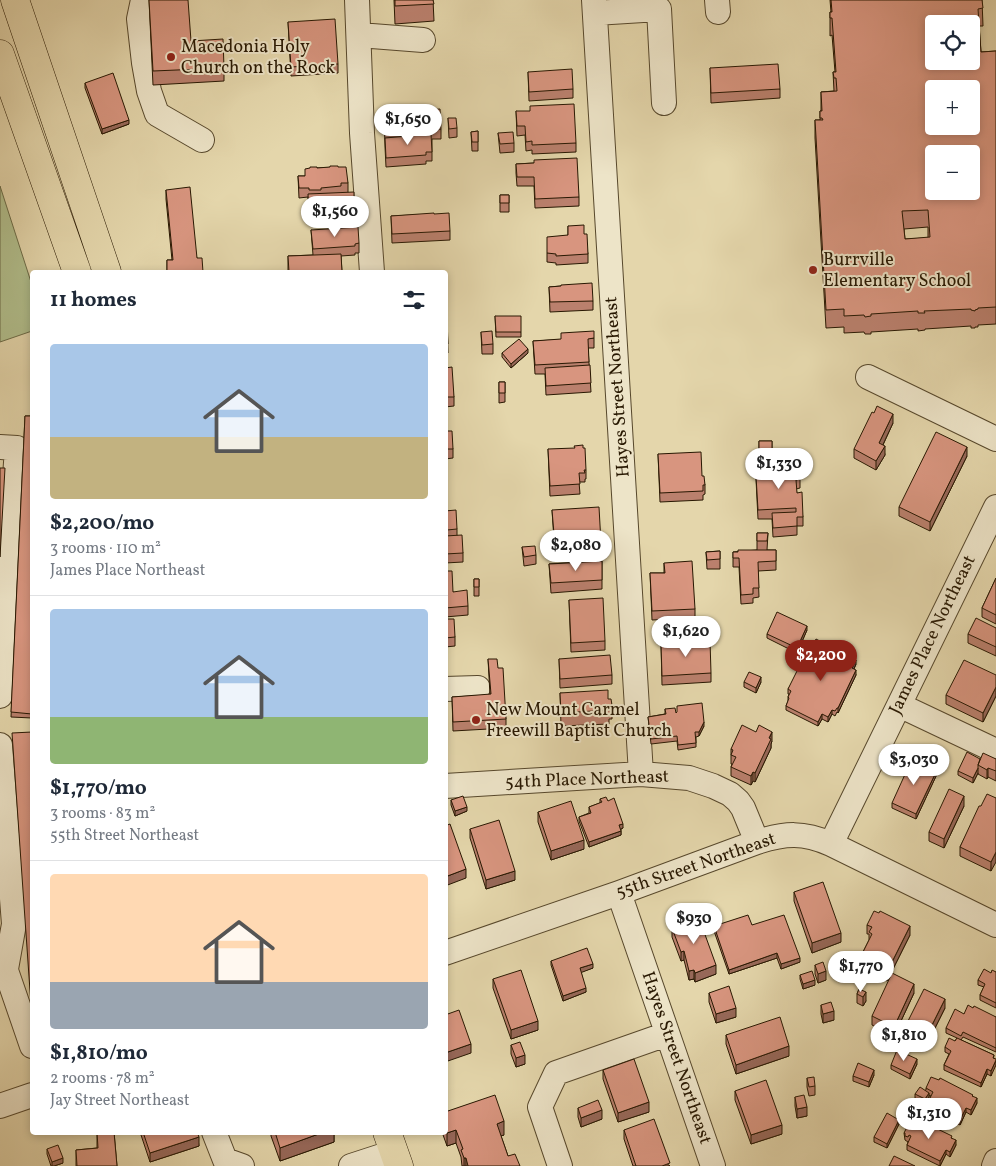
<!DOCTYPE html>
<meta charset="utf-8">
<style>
:root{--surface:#fff;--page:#f2f2f3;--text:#1f2937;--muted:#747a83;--line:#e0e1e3;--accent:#8f2418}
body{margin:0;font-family:Vollkorn,serif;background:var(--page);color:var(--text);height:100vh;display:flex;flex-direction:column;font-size:19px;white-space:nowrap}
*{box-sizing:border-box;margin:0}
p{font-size:16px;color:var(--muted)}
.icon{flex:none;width:28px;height:28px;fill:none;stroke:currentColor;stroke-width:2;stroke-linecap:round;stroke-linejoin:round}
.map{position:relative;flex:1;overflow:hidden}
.side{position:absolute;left:30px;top:270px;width:418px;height:865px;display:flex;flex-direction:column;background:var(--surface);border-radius:5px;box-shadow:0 2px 8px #0003}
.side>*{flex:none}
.fabs{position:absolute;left:925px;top:15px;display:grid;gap:10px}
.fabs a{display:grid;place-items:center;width:55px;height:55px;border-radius:5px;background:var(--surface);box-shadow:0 2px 8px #0003;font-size:25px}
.price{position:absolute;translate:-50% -42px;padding:0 11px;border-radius:18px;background:#fff;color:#222;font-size:16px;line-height:32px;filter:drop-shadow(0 1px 2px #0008)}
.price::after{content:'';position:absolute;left:50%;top:30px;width:15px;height:11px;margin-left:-8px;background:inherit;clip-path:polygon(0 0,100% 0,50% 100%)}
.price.on{background:var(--accent);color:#fff}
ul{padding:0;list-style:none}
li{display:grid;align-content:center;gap:10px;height:265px;padding:0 20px}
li+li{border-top:1px solid var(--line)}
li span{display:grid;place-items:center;height:155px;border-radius:5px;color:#555}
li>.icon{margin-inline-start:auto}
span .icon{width:90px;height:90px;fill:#fffc;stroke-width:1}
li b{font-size:21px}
h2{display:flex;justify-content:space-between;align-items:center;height:60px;padding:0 20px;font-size:21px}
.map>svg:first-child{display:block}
</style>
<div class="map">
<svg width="996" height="1166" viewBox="0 0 996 1166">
<rect width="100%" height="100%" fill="#e4d6ab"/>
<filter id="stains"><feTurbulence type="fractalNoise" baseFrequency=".004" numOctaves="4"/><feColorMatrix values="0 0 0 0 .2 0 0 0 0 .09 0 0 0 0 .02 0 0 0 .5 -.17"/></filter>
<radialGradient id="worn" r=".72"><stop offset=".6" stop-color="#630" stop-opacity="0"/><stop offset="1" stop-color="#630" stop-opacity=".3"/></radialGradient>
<path fill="#b1be8c" stroke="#6c6b47" d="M0,186L32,285V331L0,342Z"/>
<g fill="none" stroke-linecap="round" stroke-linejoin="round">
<defs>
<path id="minor" d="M143,0L139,19L144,63L149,91L157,114L202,140
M357,0L362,133L372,272
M594,0L641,774
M717,0L718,12
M595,13L659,9L664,103
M359,35L423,40
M868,377L996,439
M0,447L17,448L0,696
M445,689L478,688
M899,705L996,751
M0,745L14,924L6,969
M445,786L641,774L689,778L713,786L730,794L738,801L743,808L757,842
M831,844L996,507
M619,893L713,1166
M445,953L619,893L757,842C786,833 803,832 831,844L996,925
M1,956L32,1046
M0,1106L32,1095
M214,1132L225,1160L242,1166
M351,1166L394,1152
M560,1166L540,1107L556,1073L667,1034
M994,1166L996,1161"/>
<path id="major" d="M15,0L107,272
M0,54L77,272
M387,1132L399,1166"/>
</defs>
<use href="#minor" stroke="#57482c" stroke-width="26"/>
<use href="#major" stroke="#281802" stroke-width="29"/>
<use href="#minor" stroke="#ede4c8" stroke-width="24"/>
<use href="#major" stroke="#e4d6ab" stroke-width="28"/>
</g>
<path fill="#ba806d" stroke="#281802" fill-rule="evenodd" d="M149,0L191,41L224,68V81L153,85Z
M394,0H433L434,21L395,24Z
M830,0H982L983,26H979L981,52L996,51V324L978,325V327H975V328H971V326L925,329V330L918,331V329L871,332V334H865L864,332L844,333V327L826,328L815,138V120H820V111H821V92L834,91L833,72H835L832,35L830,36V12H831ZM928,227V238L905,239L904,229Z
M288,22L338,64V73L291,76Z
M710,68L780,89V98L711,103Z
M528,72L573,89V98L529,101Z
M85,83L129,124L102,134L85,88Z
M516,111L576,143V152L532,154V150L526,151L525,135L517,136Z
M384,114L441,129V139H432V161H426V164L386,167L385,147Z
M448,118L457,128V137L449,138Z
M478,131V151H472L471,132Z
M498,133L514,143V152L500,153Z
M534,163L579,197V206L535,208L534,186H517L516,173V164Z
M338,167L348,183V192L354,220L349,222L309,224L308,197L299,198L298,176H305L317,168Z
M166,190L197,258L203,272H167V260H172L166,199Z
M500,195H509V212H500Z
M434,214L450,231V240L392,243L391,216Z
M568,226L584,234L588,254V263L556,265V263L547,262V253L568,235Z
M311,230L359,243V253H355V255L341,256L342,272H288V256L313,255Z
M561,286L593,301V310L550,312L549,287Z
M495,316L521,332V337H496Z
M447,319L448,353H445V320Z
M481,332L493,344V354H482Z
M594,338V348H588L591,392L546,395L545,374H535L533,341Z
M502,353H528L511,368L502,357Z
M445,368L454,397V406L445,407Z
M499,382H505V402L499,403Z
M25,416H32V718L11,717Z
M893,423L883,445L885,455L876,470L854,458V449Z
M445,431L453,449V458L445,459Z
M759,441H772V458L800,479V488L796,489L803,517V526H797V535L773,537L772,519H758L755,459L759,458Z
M548,449L586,470V479H585V482H579L580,494L550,496Z
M658,454L702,476L705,485V494L703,495V500L660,502Z
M967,456L930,531L899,516V507Z
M552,510L601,543V552L555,555Z
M445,511L457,529V535L463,553V562L445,563Z
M757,533H768L767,550H776V570L758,571L759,597L753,598V603L741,604L739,567H733V552L757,550Z
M522,547L536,555V564L524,566Z
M720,551V569H707L706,552Z
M602,561V589L551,593L549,564Z
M664,563L695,609V618L652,620L650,573H664Z
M445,571L453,592L468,606V615L445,617Z
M996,578V624L982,617V608Z
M474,579H479V596H474Z
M569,600L605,641V650L571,652Z
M445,619L455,637V646L445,647Z
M996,628V656L968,643V634Z
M807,630L797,653L767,638V634Z
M661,644L711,673V682L662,685Z
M488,659L498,668L506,719V728L453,731L452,697L490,695Z
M559,659L612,675V684L560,688Z
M856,664L854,669L856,675L838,713L837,712L835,716L832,714L828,722L822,719L818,726L786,710V706L788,701V697L789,694H788V689L801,670Z
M996,675V696L983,722L946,704V695Z
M744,682H761L756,693L744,687Z
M560,693L608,699L612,705V719H609V724L561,726Z
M665,709L676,713L704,726L699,736L696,737V747L678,750L677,741L651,744L648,717L665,714Z
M772,741L771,744V748L755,782L753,781L751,785L731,776V767L732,764H731V749Z
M980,759H996V781L988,777L987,779L978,774V773L973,783L958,775V771Z
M937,774L916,819L892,808V803Z
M996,798L991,871L960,856V847L981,806Z
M600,799L608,801L623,828L621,829V835L589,847L579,821V817L589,813V807L600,803Z
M451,800L467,811L455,816L451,805Z
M964,806L944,848L929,841V832Z
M538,812L584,849L551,860L538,822Z
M470,829L515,880L486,889L470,838Z
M794,892L841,942L812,953L794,901Z
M674,925L716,974L695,982L694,979L689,980L684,960L681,961L672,937V928L674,927Z
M752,925L800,962L781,969L777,958L729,974L714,931V926Z
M867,925L910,935L887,981L860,967V958L869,940V934H867Z
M551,961L593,968L581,972L586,992L563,1001L551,965Z
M815,965L826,980L818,983L815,974Z
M996,972V1008L980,1000V995L984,987L978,985V980L991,973Z
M800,975L815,985L803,989L800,979Z
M493,979L538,1030L511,1039L493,988Z
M859,989L866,1001L863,1006L857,1003V994Z
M709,993L736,1017L716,1023L709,1002Z
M914,993L894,1036L872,1025V1016Z
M821,1005L834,1020L823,1023L821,1014Z
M945,1008L924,1050L903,1040V1031Z
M964,1014L996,1017V1052L963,1037L961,1040L994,1055L991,1076L987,1074L981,1087L944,1070V1065L949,1054L945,1052V1047L955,1041L957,1038L946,1033V1028Z
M726,1035L789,1056L736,1074L726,1044Z
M511,1045L525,1064L516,1067L511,1054Z
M917,1064L910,1079L891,1069V1065Z
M603,1070L649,1112L618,1122L603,1079Z
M874,1075L869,1087L853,1081V1076Z
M807,1078L815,1086V1095L809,1096L807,1087Z
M926,1088L973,1097L977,1103L971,1115L966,1112L960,1125L927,1108V1104L931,1096L929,1095V1097L925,1104L915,1098V1094L926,1090Z
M735,1091L782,1134L751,1144L735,1100Z
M795,1097L807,1116L797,1118L795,1106Z
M578,1108L602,1119L581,1127L578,1117Z
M445,1112L504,1135L501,1136L508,1156L520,1166H462L461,1157L456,1143L447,1146L442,1132H445Z
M904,1113L919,1116L915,1123L904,1118Z
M899,1124L887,1148L874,1142V1137Z
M916,1124L952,1138L956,1145L950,1157L946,1154L940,1166L907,1150V1145L908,1142L905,1140L904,1133Z
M624,1130L670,1166H633L624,1139Z
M97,1132H114L117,1166H76V1150L97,1148Z
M140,1132H197L199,1146L150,1162Z
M271,1132H334V1142L280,1161L271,1136Z
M47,1149L63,1163L54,1166H51L47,1154Z"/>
<path fill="#976859" stroke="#281802" d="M129,120V124L102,134V129Z
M354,211V220L349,222V212Z
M528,349V353L511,368V364Z
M893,414V423L879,453V443Z
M885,446V455L876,470V461Z
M967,447V456L930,531V522Z
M807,626V630L797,653V648Z
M856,660V664L852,673V668Z
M856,670V675L838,713V708Z
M761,677V682L756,693V688Z
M996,687V696L983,722V713Z
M832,710V714L828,722V717Z
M822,714V719L818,726V722Z
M704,722V726L699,736V732Z
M772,732V741L771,744V748L755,782V773Z
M978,768V773L973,783V778Z
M988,768V777L987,779V770Z
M937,770V774L916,819V814Z
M753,772V781L751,785V776Z
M964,796V806L944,848V839Z
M467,807V811L455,816V811Z
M623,824V828L619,830V825Z
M621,831V835L589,847V842Z
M584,840V849L551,860V851Z
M996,852V862L991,871V862Z
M466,869V878L445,886V877Z
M515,871V880L486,889V880Z
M910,926V935L887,981V972Z
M841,933V942L812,953V943Z
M684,951V960L681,961V952Z
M777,953V958L729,974V970Z
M800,958V962L781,969V964Z
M593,964V968L580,973V968Z
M716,965V974L695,982V973Z
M694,970V979L689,980V971Z
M826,971V980L818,983V974Z
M815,980V985L803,989V984Z
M914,984V993L894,1036V1027Z
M586,988V992L563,1001V996Z
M866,992V1001L863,1006V997Z
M945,999V1008L924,1050V1041Z
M736,1008V1017L716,1023V1014Z
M834,1011V1020L823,1023V1014Z
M538,1021V1030L511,1039V1030Z
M471,1044V1053L445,1062V1053Z
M789,1046V1056L736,1074V1065Z
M525,1055V1064L516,1067V1058Z
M917,1059V1064L910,1079V1074Z
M996,1060V1065L991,1076V1071Z
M987,1069V1074L981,1087V1083Z
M874,1070V1075L869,1087V1082Z
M929,1093V1097L925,1104V1099Z
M977,1098V1103L971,1115V1110Z
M649,1102V1112L618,1122V1113Z
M807,1107V1116L797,1118V1109Z
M966,1108V1112L960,1125V1120Z
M602,1110V1119L581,1127V1118Z
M919,1111V1116L915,1123V1119Z
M899,1120V1124L887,1148V1144Z
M504,1121V1135L497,1137V1124Z
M782,1125V1134L751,1144V1135Z
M456,1130V1143L447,1146V1133Z
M324,1132H334V1142L280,1161V1148Z
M199,1137V1146L150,1162V1153Z
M956,1140V1145L950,1157V1152Z
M946,1150V1154L940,1166V1161Z
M63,1158V1163L54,1166H52V1162Z
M464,1158H466V1166H464Z"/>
<path fill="#d8957f" stroke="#281802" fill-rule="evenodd" d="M149,0H188L191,41L223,39L224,68L153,71Z
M395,0H433L434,4L395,6Z
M831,0H982L983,8L978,9L981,52L996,51V307L978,308V309L975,310V311L971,310V309L924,311L925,313H918V311L871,314V316L865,317L864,315L844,316V309L826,310L815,120H823L822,118H820V111H822L821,92L837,91L836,78H834L833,72H836L832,18H830V12H832ZM934,24H971V61H934ZM934,89H971V126H934ZM934,154H971V191H934ZM928,210L930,237L905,239L902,211Z
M335,19L338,64L291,67L288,22Z
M778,64L780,89L711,93L710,68Z
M572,69L573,89L529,92L528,72Z
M113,73L129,120L102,129L85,83Z
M574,104L576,143L532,145V141L526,142L525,126H517L516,111H530V106Z
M440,109L441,129L392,133V131L385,132L384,114H391L390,112Z
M448,118H456L457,128L449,129Z
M478,131V142H472L471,132Z
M513,132L514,143L500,144L498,133Z
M431,134L432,152H426V155L386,158L385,138Z
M577,158L579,197L535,199L534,177H517L516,164L534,163V160Z
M330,166H338V167H346L348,183H341V186L321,188V190H309V188H299L298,176H305V169L310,168V167H317V168L330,167Z
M190,187L197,258H202L203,272H167V260H173L166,190Z
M354,192V211L349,212L309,215L308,194Z
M500,195H509V203H500Z
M434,213V214L449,213L450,231L392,234L391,216Z
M584,225V234H587L588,254L556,256V254L547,253V237L568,235V226Z
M358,227L359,243L355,244V246L313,249L311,230Z
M341,254L342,272H289L288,256Z
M398,271H442V272H399Z
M592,283L593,301L550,302L549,287L561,286V285Z
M495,316H521V332H496Z
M447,319L448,344H445V320Z
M492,331L493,344L482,345L481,332Z
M594,331V338L588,339L589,362L535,365L533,341L561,339V333Z
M519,339L528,349L511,364L502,353Z
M590,365L591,383L546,386L545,368Z
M452,367L454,397H445V368Z
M499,382H505V393H499Z
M877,406L893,414L879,443L885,446L876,461L854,449L872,412L874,413Z
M25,416H32V714L11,712Z
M445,431H452L453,449H445Z
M936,432L967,447L930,522L899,507Z
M759,441H772V450H759Z
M583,445V448H585L586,470H584L585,473H579L580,484L550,486L548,449L575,448L574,446Z
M701,452L702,476H704L705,485H703V491L660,493L658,454Z
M775,458V460L798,459L800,479L796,480L797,493L802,492L803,517H797V526L773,528L772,513L796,512V508L758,510L755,459Z
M0,468H5L0,557Z
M599,507L601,543L555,546L552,510Z
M456,510L457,529L447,530V531H445V511Z
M757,533H768L767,541H757Z
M462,535L463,553L445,554V536Z
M535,546L536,555L524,557L522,547Z
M738,550H776V561L758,562L759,588H753V594L741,595L739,558H733V552H738Z
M720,551V559L707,560L706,552Z
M602,561V580L551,583L549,564Z
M692,561L695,609L652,611L650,573H665L664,563Z
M445,571H452L453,592L467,590L468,606L445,608Z
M996,578V615L982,608Z
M474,579H479V587H474Z
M603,598L605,641L571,643L569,600Z
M777,612L807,626L797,648L767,634Z
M976,618L996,628V647L968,634Z
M445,619H454L455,637L445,638Z
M816,639L856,660L852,668L856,670L838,708H837L835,711L832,710L828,717L822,714L818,722L786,706L789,698L788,697L791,691L788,689L798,669L801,670V669Z
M710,641L711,673L662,676L661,644Z
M610,655L612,675L560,679L559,659Z
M488,659H497L498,668H503L506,719L453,722L452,697L491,694Z
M964,660L996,675V687L983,713L946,695Z
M749,672L761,677L756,688L744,682Z
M608,690V699H611L612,705H609V710L561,713L560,693Z
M702,703L704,722L699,732H695L696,743L678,745L677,736L651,739L648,717L666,714L665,709L675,708L676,713L677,712V706Z
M742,725L756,732L759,725L772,732L769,738L771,739L755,773L753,772L751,776L731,767L736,757L731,755L733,750L731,749Z
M32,732V1004L31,1005L12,733Z
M967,752L980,759L978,765V768L973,778L958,771Z
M983,753L996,759V771L988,768L987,770L978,765Z
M912,759L937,770L916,814L892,803Z
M949,789L964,796L944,839L929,832Z
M987,794L996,798V852L991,862L960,847L979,806H981Z
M463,796L467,807L455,811L451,800Z
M606,797L608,801L614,798L623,824L619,825L621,831L589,842L579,817L591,813L589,807L602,802L600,799Z
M571,801L584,840L551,851L538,812Z
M499,820L515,871L486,880L470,829Z
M450,824L466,869L445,877V826Z
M823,882L841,933L812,943L794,892Z
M874,911L879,913L880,911L910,926L887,972L860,958L872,934L869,932L872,927L867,925Z
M748,915L752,925L784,915L800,958L781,964L777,953L729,970L714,926Z
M697,917L698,919L699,918L716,965L695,973L694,970L689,971L684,951L681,952L672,928L675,927L674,925Z
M587,948L593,964L580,968L586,988L563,996L551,961Z
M823,962L826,971L818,974L815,965Z
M984,969L991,973L992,970L996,972V1003L980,995L985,984L978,980Z
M521,970L538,1021L511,1030L493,979Z
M812,971L815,980L803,984L800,975Z
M892,973L914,984L894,1027L872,1016Z
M729,986L736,1008L716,1014L709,993Z
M859,989L866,992L863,997L857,994Z
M924,989L945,999L924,1041L903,1031Z
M831,1002L834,1011L823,1014L821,1005Z
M968,1005L973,1008L974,1006L996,1017V1048L963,1032L961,1036L946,1028L955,1009L964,1014Z
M459,1010L471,1044L445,1053V1015Z
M780,1017L789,1046L736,1065L726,1035Z
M949,1038L955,1041L957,1038L994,1055L993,1058L996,1059V1060L991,1071L987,1069L981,1083L944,1065L951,1051L945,1047Z
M520,1042L525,1055L516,1058L511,1045Z
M897,1050L917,1059L910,1074L891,1065Z
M634,1059L649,1102L618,1113L603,1070Z
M858,1063L874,1070L869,1082L853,1076Z
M814,1077L815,1086L809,1087L807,1078Z
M931,1077L939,1080L940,1078L973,1095L972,1096L977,1098L971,1110L966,1108L960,1120L927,1104L933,1092L926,1088Z
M766,1080L782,1125L751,1135L735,1091Z
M920,1087L929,1093L925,1099L915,1094Z
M495,1095L504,1121L497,1124L508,1156L515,1154L520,1166H468L466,1158H464L461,1150L463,1149L456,1130L447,1133L445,1126V1112Z
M804,1095L807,1107L797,1109L795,1097Z
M598,1100L602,1110L581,1118L578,1108Z
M908,1106L919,1111L915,1119L904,1113Z
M887,1113L899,1120L887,1144L874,1137Z
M654,1119L670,1163L662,1166H636L624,1130Z
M919,1120L952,1136L951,1138L956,1140L950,1152L946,1150L940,1161L907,1145L911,1136L909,1135L908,1137L905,1136V1133H904L910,1121L916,1124Z
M97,1132H114L117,1166H77L76,1150L98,1148Z
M143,1132H197L199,1137L150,1153Z
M275,1132H324L280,1148Z
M58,1145L63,1158L52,1162L47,1149Z
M894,1156L915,1166H889Z"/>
<g fill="#8f2418" stroke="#ede4c8" stroke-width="2">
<circle cx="171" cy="57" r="5"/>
<circle cx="813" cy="270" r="5"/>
<circle cx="476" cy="720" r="5"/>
</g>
<g text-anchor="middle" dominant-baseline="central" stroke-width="4" stroke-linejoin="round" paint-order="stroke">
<g font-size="18" fill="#281802" stroke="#ede4c8" text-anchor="start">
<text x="181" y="47">Macedonia Holy<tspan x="181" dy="21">Church on the Rock</tspan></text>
<text x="823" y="260">Burrville<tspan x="823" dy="21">Elementary School</tspan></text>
<text x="486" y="710">New Mount Carmel<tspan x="486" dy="21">Freewill Baptist Church</tspan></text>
</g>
<g font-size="18" fill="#281802" stroke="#ede4c8">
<text transform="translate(618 387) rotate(-94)">Hayes Street Northeast</text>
<text transform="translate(933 635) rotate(-64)">James Place Northeast</text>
<text transform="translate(587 780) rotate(-2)">54th Place Northeast</text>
<text transform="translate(696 866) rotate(-19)">55th Street Northeast</text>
<text transform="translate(676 1058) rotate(71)">Hayes Street Northeast</text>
</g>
</g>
<rect width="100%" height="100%" filter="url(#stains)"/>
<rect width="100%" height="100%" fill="url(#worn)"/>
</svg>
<div class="fabs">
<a><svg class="icon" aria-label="locate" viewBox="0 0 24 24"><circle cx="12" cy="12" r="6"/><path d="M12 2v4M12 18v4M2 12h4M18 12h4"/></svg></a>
<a>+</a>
<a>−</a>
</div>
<b class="price" style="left:408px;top:146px">$1,650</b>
<b class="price" style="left:335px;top:238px">$1,560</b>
<b class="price" style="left:779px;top:490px">$1,330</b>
<b class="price" style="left:576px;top:572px">$2,080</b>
<b class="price" style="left:686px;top:658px">$1,620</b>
<b class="price on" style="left:821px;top:682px">$2,200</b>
<b class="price" style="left:914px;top:786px">$3,030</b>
<b class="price" style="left:694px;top:945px">$930</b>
<b class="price" style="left:861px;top:993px">$1,770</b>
<b class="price" style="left:904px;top:1062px">$1,810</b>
<b class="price" style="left:929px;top:1140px">$1,310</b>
<section class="side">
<h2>11 homes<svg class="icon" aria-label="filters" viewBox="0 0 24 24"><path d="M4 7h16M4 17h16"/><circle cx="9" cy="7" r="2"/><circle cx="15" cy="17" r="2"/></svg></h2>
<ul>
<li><span style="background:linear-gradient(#a9c7e8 60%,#c2b280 0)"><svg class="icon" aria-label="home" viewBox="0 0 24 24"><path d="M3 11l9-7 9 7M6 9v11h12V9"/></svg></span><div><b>$2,200/mo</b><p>3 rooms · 110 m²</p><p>James Place Northeast</p></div></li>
<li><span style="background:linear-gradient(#a9c7e8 70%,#8fb573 0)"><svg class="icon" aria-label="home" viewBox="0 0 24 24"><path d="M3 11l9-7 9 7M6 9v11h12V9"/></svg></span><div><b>$1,770/mo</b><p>3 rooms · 83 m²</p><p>55th Street Northeast</p></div></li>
<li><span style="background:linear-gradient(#ffd9b3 70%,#9aa5b1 0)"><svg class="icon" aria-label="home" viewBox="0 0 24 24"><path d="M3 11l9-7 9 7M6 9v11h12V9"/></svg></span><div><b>$1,810/mo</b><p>2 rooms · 78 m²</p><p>Jay Street Northeast</p></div></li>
</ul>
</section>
</div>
